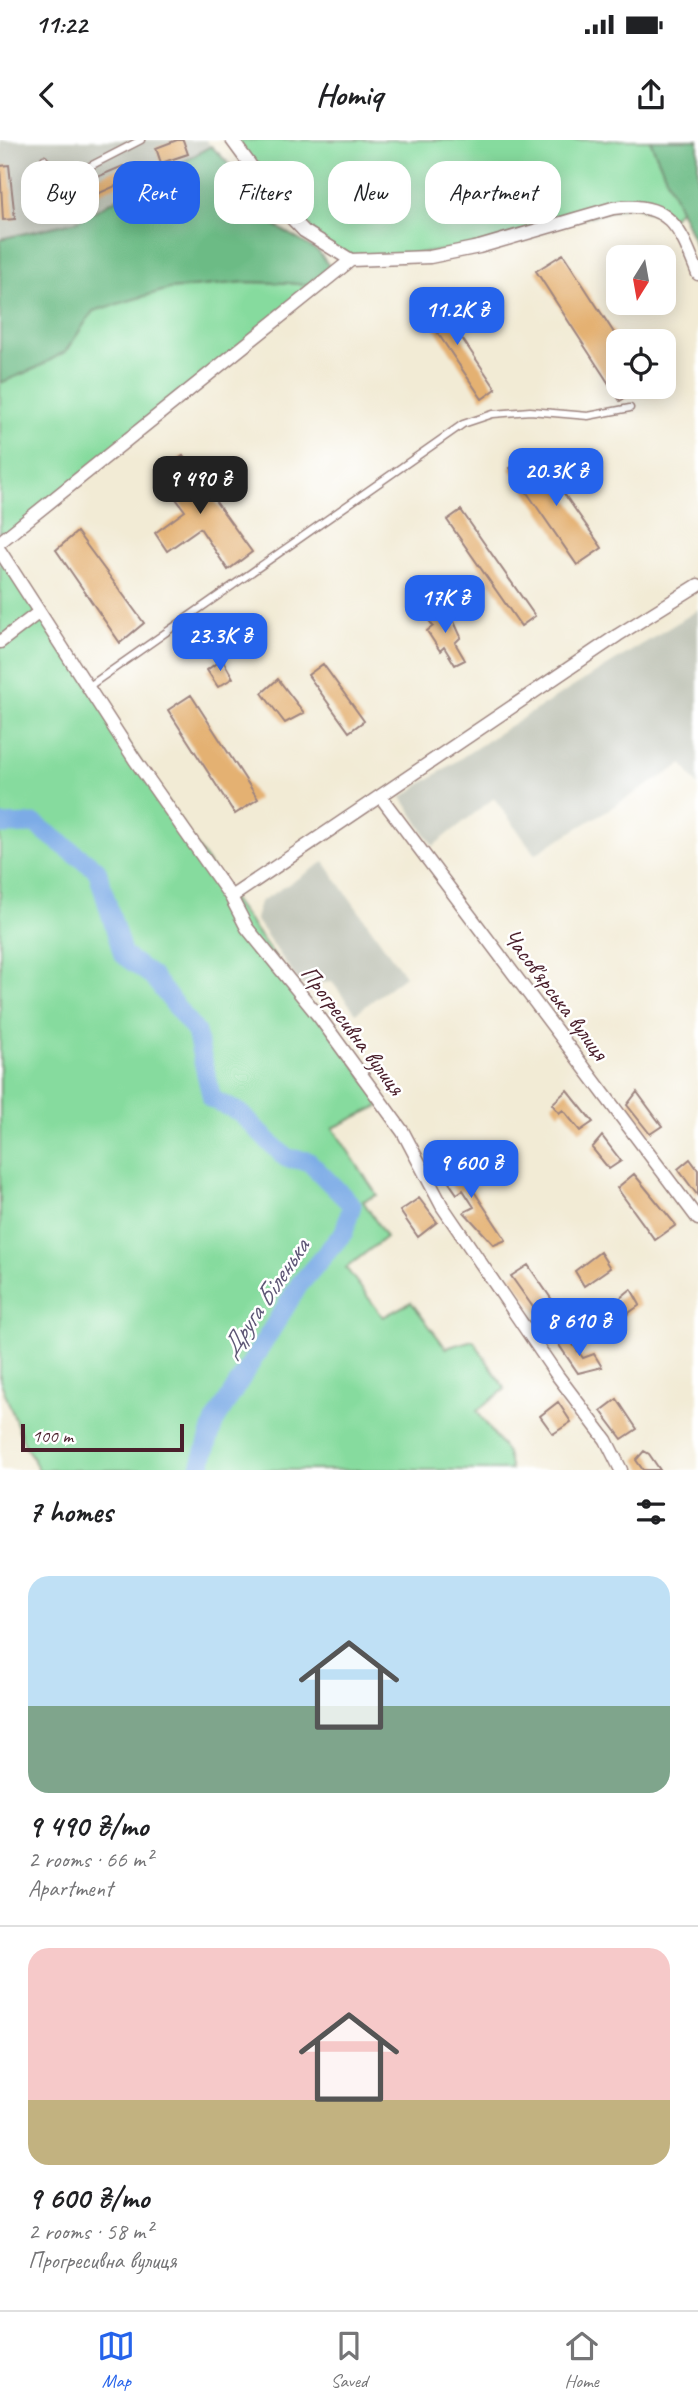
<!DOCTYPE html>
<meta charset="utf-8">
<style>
:root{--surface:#fff;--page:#f6f6f6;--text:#202124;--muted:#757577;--line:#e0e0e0;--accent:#2563eb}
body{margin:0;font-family:Caveat,sans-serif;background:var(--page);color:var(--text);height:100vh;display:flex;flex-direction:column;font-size:26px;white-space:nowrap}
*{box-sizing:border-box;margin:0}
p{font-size:23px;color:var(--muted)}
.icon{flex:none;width:38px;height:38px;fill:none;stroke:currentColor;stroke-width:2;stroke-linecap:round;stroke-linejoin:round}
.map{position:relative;height:1330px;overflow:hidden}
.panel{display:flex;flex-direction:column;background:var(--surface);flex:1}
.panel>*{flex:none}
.guide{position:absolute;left:21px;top:21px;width:656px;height:63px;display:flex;gap:14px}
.needle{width:46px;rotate:191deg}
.fabs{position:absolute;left:606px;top:105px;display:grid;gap:14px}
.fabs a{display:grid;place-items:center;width:70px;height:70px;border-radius:14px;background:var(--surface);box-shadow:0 4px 18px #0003;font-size:35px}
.scale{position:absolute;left:21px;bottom:18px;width:163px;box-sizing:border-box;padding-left:7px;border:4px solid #4a1f2b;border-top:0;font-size:19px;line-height:24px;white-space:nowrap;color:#4a1f2b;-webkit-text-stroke:5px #fff;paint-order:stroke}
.price{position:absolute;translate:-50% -60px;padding:0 16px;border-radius:14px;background:var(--accent);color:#fff;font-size:23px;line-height:46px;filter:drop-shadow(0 2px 4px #0008)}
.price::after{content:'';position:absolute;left:50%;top:42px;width:21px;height:16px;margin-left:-10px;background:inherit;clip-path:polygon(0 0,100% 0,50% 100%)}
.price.current{background:#222;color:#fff}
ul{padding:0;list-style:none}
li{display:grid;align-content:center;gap:14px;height:371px;padding:0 28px}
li+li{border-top:2px solid var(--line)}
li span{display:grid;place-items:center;height:217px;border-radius:21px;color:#555}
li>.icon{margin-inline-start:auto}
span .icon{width:126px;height:126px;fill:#fffc;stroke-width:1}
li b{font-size:30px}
h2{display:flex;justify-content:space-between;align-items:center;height:84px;padding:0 28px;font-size:30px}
.chip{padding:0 24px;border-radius:21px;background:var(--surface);box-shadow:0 4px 18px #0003;font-size:24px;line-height:63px}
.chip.current{background:var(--accent);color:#fff}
.status{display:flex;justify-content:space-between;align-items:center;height:49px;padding:0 35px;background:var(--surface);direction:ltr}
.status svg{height:19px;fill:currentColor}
header{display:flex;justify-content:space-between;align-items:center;height:91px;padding:0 28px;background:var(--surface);font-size:32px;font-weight:700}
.tabs{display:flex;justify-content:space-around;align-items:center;height:98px;border-top:2px solid var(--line);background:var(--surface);font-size:19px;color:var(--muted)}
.tabs a{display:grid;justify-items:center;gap:4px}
.tabs .current{color:var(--accent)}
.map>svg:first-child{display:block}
</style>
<div class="status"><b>11:22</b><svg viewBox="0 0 49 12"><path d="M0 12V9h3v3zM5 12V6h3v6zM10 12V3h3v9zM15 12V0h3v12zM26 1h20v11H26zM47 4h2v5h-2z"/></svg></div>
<header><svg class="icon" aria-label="back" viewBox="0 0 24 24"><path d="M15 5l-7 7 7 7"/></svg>Homiq<svg class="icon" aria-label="share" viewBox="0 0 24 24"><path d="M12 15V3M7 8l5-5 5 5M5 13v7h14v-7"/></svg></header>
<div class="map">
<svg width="698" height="1330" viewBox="0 0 698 1330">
<rect width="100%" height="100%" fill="#fff"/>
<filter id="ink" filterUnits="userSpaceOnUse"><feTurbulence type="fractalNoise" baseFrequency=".0143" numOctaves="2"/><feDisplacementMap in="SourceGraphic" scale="14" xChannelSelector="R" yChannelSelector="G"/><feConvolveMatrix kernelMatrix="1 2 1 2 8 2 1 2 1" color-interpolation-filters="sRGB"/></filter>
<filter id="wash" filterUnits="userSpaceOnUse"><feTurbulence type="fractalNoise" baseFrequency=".00686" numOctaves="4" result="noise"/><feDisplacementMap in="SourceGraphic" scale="28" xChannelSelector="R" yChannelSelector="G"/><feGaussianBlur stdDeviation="1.57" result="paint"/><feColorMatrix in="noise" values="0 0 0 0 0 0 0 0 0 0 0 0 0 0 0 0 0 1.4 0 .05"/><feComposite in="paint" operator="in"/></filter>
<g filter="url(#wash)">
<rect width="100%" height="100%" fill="#f2ebd5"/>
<path fill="#c2c6b9" d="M0,0H206L211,6L77,81L0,99Z
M698,470V646L683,624L535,714L494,658L433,706L402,657L508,587Z
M324,722L405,836L356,873L332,842L301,845L255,779L260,762Z"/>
<path fill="#86db9e" stroke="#687d64" stroke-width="2" d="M232,0H650L680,68L671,80L632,65L479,107L351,120L304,91Z
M246,142L289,143L314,146L0,402V243L36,228L66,211L93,171L169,149Z
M0,412L231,757L383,964L333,988L377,1055L363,1061L386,1097L346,1128L383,1177L411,1162L446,1208L473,1200L505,1249L477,1271L507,1313L511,1330H39L24,1303L0,1240Z"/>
<path fill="#6cbb85" stroke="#5b6d58" stroke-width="2" d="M650,0H698V111Z
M211,6L228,23L271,83L319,112L332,130L314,146L289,143L246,142L169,149L93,171L66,211L36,228L0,243V99L77,81Z"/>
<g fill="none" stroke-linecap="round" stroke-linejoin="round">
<path stroke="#7cabe6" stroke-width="19" d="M0,685L35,684L97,730L123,815L152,836L196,892L212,959L239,972L286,1018L308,1021L352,1065L344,1092L299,1145L214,1283L199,1330"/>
</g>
<g id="blocks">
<path fill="#e4b172" d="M177,0H183L188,14L161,23L156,8Z
M9,25L15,79L3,80L0,26Z
M123,26L129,40L84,60L78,45Z
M39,49H53L54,75H40Z
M563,114L618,199V247H643L620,261L536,131Z
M433,155L496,249L482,259L419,165Z
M535,312L602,408L577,425L510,328Z
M183,316L252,412L228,430L200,388L167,411L155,393L185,371L158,334Z
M461,370L535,476L521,486L447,380Z
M77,392L144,483L120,503L56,410Z
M434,468L444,480L452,477L461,497L455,503L465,520L455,525L444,507L440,511L427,491L433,486L425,475Z
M222,519L233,538L218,547L207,530Z
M323,524L364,581L349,592L308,535Z
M278,539L304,573L285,583L262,553Z
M191,555L258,659L235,674L168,570Z
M567,950L593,982L580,991L563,970L559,973L552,964Z
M637,952L662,986L650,994L627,965Z
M602,996L621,1021L609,1029L592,1008Z
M447,1013L473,1050L506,1100L494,1105L464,1072L474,1067L463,1050L457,1054L435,1022Z
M690,1019L698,1030V1056L678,1029Z
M634,1034L676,1085L655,1100L617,1048Z
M419,1058L437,1082L418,1097L400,1071Z
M600,1112L610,1128L584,1146L575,1131Z
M528,1125L557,1167L540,1177L511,1136Z
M631,1149L640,1165L613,1184L603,1172Z
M569,1199L583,1218L594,1214L602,1227L578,1233L559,1205Z
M617,1259L637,1289L622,1299L601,1271Z
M558,1262L571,1282L553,1294L540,1276Z
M644,1311L649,1314L660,1330H643L636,1320Z"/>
</g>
</g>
<g filter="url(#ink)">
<use href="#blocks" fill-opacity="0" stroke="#9e8580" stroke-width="2"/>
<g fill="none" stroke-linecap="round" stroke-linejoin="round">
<defs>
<path id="service" d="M44,19L61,41L141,0
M88,547L463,284L493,274L530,271L588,276L630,268"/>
<path id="minor" d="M232,0L281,67L304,91L351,120L430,117L479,107L613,68C670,60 680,88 698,134
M0,402L351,120
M0,411L135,620L231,757L247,788L320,878L403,992L442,1066L557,1235L606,1300L621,1330
M0,502L38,473
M380,656L698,1079
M231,757L618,495L698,445"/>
</defs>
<use href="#service" stroke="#9e8580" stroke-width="9"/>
<use href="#minor" stroke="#9e8580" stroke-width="15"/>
<use href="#service" stroke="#fff" stroke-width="6"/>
<use href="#minor" stroke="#fff" stroke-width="12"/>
</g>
</g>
<g text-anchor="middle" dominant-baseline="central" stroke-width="5" stroke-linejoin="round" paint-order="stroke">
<g font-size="24" fill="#4a1f2b" stroke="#fff">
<text transform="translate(556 854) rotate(53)">Часов'ярська вулиця</text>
<text transform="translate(353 890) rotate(53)">Прогресивна вулиця</text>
</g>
<g font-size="26" font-style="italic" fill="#5e5776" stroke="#fff">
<text transform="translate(265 1158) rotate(-56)">Друга Біленька</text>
</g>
</g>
</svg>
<div class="fabs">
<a><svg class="needle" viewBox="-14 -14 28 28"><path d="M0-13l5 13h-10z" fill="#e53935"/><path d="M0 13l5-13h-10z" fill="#757577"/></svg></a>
<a><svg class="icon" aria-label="locate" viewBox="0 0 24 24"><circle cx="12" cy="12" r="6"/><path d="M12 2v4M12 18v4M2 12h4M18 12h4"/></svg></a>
</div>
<div class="scale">100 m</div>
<b class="price" style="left:457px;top:207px">11.2K ₴</b>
<b class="price" style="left:556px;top:368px">20.3K ₴</b>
<b class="price current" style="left:200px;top:376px">9 490 ₴</b>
<b class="price" style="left:445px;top:495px">17K ₴</b>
<b class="price" style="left:220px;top:533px">23.3K ₴</b>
<b class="price" style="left:471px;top:1060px">9 600 ₴</b>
<b class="price" style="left:579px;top:1218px">8 610 ₴</b>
<div class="guide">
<a class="chip">Buy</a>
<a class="chip current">Rent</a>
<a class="chip">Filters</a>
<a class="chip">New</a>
<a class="chip">Apartment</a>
</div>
</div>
<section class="panel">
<h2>7 homes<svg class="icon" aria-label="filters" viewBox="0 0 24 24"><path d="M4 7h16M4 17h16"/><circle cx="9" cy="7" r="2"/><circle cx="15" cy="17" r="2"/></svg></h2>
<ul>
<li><span style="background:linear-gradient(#bfe0f5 60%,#7fa58c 0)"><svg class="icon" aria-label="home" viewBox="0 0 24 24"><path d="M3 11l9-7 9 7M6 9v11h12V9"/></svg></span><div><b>9 490 ₴/mo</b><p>2 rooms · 66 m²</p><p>Apartment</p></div></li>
<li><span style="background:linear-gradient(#f6c9c9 70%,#c2b280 0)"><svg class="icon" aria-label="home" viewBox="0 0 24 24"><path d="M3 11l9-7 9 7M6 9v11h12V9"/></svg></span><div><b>9 600 ₴/mo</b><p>2 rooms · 58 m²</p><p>Прогресивна вулиця</p></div></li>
</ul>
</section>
<nav class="tabs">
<a class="current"><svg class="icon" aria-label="map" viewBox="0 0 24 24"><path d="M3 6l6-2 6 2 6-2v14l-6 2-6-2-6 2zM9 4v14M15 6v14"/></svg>Map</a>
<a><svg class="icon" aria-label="saved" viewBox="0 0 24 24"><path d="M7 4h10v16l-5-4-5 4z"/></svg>Saved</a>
<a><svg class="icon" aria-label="home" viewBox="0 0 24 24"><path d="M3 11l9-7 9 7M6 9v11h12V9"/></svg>Home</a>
</nav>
